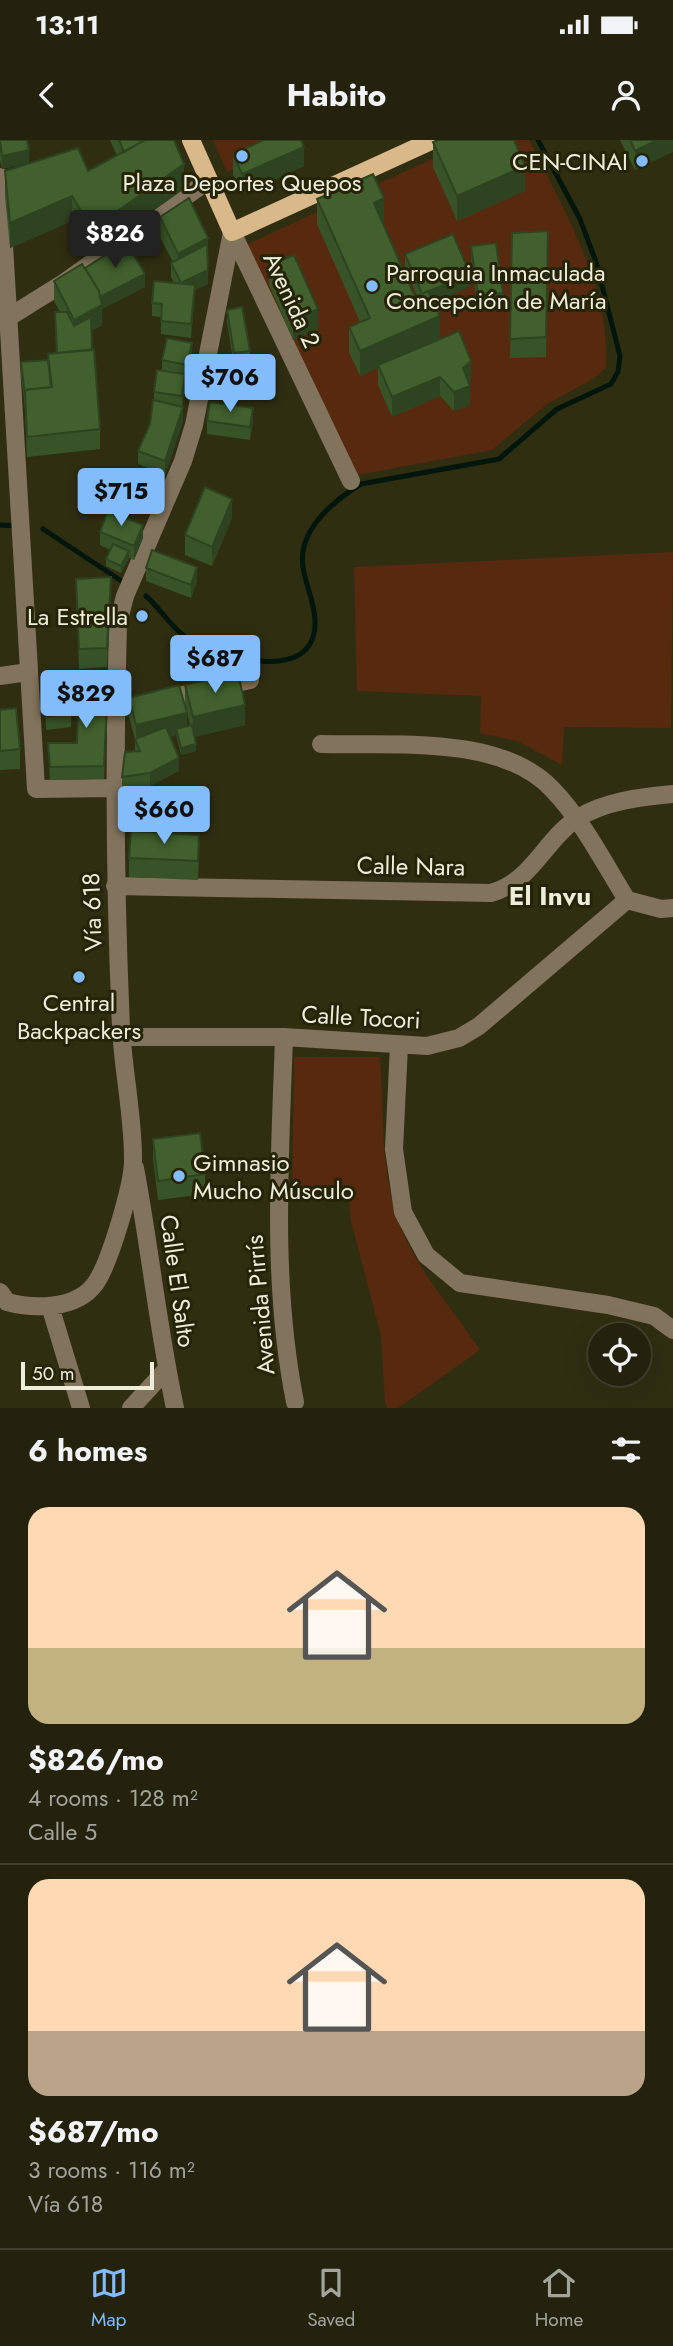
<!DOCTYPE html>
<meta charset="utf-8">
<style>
:root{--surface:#24220d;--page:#302f1b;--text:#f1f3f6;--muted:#a3a49d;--line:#413f2e;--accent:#82bcfa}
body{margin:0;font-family:Jost,sans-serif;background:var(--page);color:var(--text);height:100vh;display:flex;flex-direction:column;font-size:26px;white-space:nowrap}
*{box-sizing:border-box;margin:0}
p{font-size:23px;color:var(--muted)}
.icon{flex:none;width:38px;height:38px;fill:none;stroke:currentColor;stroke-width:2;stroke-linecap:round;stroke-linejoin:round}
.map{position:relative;height:1268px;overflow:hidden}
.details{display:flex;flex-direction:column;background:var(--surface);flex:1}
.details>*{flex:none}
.controls{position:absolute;left:588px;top:1183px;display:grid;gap:14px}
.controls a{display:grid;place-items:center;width:63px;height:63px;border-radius:50%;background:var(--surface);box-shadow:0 7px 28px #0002,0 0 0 2px var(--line);font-size:35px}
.scale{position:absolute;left:21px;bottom:18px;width:133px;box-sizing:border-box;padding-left:7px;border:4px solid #eeeddc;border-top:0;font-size:19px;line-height:24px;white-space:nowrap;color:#eeeddc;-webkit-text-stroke:5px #262407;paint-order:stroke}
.price{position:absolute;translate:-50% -60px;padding:0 16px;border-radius:7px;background:var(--accent);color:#111;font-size:23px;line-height:46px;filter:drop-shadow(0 2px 4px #0008)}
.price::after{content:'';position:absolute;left:50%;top:42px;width:21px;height:16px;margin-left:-10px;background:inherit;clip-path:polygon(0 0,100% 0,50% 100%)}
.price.current{background:#222;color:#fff}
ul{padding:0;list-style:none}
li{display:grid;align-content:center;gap:14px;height:371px;padding:0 28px}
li+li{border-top:2px solid var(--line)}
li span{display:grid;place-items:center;height:217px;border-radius:21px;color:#555}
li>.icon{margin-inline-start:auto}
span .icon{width:126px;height:126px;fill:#fffc;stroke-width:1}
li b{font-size:30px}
h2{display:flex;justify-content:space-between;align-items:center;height:84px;padding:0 28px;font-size:30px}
.status{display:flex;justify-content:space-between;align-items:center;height:49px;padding:0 35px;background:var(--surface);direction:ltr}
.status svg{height:19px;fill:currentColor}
header{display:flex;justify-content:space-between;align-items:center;height:91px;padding:0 28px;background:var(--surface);font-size:32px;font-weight:700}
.menu{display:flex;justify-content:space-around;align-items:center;height:98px;border-top:2px solid var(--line);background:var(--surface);font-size:19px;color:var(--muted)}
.menu a{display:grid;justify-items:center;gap:4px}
.menu .current{color:var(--accent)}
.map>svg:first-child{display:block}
</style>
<div class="status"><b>13:11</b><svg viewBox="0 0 49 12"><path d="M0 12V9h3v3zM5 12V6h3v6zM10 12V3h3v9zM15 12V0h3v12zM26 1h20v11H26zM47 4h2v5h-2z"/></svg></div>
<header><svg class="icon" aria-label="back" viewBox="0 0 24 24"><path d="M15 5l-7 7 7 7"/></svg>Habito<svg class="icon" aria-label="person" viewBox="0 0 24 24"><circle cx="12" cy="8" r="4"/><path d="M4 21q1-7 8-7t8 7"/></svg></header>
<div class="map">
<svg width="673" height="1268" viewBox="0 0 673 1268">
<rect width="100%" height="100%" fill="#302e11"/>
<path fill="#57290e" d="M213,0H299L227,32Z
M473,0H529C563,69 611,147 606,227L595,238L547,264L492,310L358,335L246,105Z
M673,412L671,588L564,587L562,625L517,601L480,593L481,556L357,551L354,427Z
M294,917H380C384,971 380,1031 399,1083C416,1129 453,1169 480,1210L398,1268H388L385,1262L381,1196L351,1081L348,1051L292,1055Z"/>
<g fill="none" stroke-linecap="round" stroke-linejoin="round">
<path stroke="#02160d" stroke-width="5" d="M0,385L16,386
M43,389L123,442
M146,456C161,469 171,488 187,498C218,517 315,546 315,483C316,455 294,430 306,400C315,377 340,357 361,344L499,319L557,269L611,244L618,232L620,216L596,122L580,79L538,0"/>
<path stroke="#82735c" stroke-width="18" d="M0,37L36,649L114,648
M232,92L351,341
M1,182L62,144L209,40
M0,536L28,532
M160,560L250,540
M321,604C391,606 500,594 552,649C583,681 604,723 627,760
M115,746L491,753C532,742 545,699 578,678C605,661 641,657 673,654
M121,897H284L427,906L459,898L479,886L627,760L661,769L673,768
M284,897C280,1019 271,1141 295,1262
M399,906L394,1009L403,1072L426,1115L460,1143L608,1165L654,1176L673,1190
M135,1028C150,1108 158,1189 175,1268
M0,1152L7,1162C33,1169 76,1170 95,1144C109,1125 134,1043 133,1018C133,975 123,930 121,887C115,752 114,618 118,484L125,456L183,321L194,285L232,92
M50,1166L81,1268
M131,1268L166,1230"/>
<path stroke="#d9b889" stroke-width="18" d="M191,0L232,92L433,0"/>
</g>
<path fill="#385327" d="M0,0H27L2,29L0,20Z
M110,0H174L184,49L92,114L72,81L10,108L5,56V31H88L117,16Z
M620,0H673L635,30Z
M433,2L525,51L457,81L433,27Z
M233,14L304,26L242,54L233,34Z
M317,59L384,83L415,157L417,156L405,127V114L470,147L434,162L440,199L471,240L469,242L470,265L454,271L440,256L392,277L378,245V228L360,236L349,212V187L360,182L317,84Z
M160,77L208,98V144L195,150L191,198L161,194V177L152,176V163L174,143L171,137V123L173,122L160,97Z
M548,91L546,217L510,218L512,93Z
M471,106L503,153V166L478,170L471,119Z
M269,125L318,189L293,200L269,145Z
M85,128L145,147L102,169V185L92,190V210L100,289V309L27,317L25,269L21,235V222L48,220V214L56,213L60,172L54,161V141Z
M227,170L250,211V224L234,226L227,183Z
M192,216L187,239L185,238L182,267L183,281L165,335L138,324V311L150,284L154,260V252L162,231V220Z
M207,281H253L250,300L207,294Z
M232,378L212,426L185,415V395Z
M100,392L143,398L134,420L129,418L121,433L106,426V419L110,410L100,405Z
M146,428L197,441L191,458L146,441Z
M76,439L111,457L107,527L79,529Z
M71,541V587L46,590L45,543Z
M185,545L245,585L194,597L196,611L181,615L176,595L170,597L179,631L150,646L122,650V637L135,612V599L129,577V558L187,586L190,585L185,564Z
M108,557L104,639L50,640L48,603H77Z
M0,570L20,609V629L0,630Z
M199,714L198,740L129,737V718Z
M153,999L205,1034V1054L158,1060L153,1019Z"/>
<path fill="#2e4320" d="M657,0H673V12L635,30V11Z
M304,7V26L242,54V34Z
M29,10V23L2,29V16Z
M184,24V49L92,114V89Z
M525,26V51L457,81V56Z
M72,56V81L10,108V83Z
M384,58V83L374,88V63Z
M208,98V117L178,133V114Z
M208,130V144L195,150L191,198V184L181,143Z
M145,134V147L102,169V185L74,199V180L99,157Z
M470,134V147L422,167V154Z
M318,169V189L293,200V180Z
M440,176V201L378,225V228L360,236V211Z
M192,203V216L187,239V225Z
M471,221V240L463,248V228Z
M185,234V248L182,269V256Z
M440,237V256L392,277V257Z
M470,246V265L454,271V252Z
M183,267V281L165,335V321Z
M253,268V281L250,300V287Z
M232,359V378L212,426V407Z
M143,385V398L134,420V406Z
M129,411V418L121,433V426Z
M197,427V441L191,458V445Z
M111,437V457L107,527V508Z
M245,565V585L193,597V577Z
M187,573V593L176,589V595L136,605V585Z
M196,604V611L181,615V608Z
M179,618V631L150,646V633Z"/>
<path fill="#41602d" stroke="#2e4320" stroke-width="2" d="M0,0H27L29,10L2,16Z
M119,0H145L124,12Z
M145,0H174L184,24L92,89L72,56L10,83L5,31L78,8L88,31Z
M264,0H301L304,7L242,34L233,14Z
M438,0H514L525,26L457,56L433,2Z
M630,0H657L635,11Z
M373,34L384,58L374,63L415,157L428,151L440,176L360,211L349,187L370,178L317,59Z
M189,58L208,98L178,114L160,77Z
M548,91L546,197L510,199L512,93Z
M453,94L470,134L422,154L405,114Z
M126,102L145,134L100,157L99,151L85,128Z
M496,103L503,153L478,156L471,106Z
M207,104L208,130L181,143L171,123Z
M294,115L318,169L293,180L269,125Z
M82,124L99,151L102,165L74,180L54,141Z
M154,141L195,145L191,184L161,181L162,164L152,163Z
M242,167L250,211L234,213L227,170Z
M55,172H67L74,186L91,177L92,210L57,213Z
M459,191L471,221L463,228L470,246L454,252L440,237L392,257L378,225Z
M167,198L192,203L187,225L162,220Z
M94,209L100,289L27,297L25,250L52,247L48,214Z
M48,220L51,247L25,250V256L21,222Z
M157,230L185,234L182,256L154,252Z
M153,260L183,267L165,321L138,311L150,284Z
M210,262L253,268L250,287L207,281Z
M205,347L232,359L212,407L185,395Z
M108,371L143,385L134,406L100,392Z
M113,404L129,411L121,426L106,419Z
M152,410L197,427L191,445L146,428Z
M111,437L107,508L79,509L76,439Z
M238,533L245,565L193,577L185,545Z
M71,541V573L46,577L45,543Z
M79,541L108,543L104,626L50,627L48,603H77Z
M179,545L187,573L136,585L129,558Z
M16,568L20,609L0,611V570Z
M192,585L196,604L181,608L176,589Z
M166,587L179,618L150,633L122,637L125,612L140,611L135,599Z
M131,691L199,695L198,721L129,718Z
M200,993L205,1034L158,1041L153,999Z"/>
<g fill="#82bcfa" stroke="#262407" stroke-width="2.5">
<circle cx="242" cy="16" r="7"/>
<circle cx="642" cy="21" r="7"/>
<circle cx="372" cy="146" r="7"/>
<circle cx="142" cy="476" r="7"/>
<circle cx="79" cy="837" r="7"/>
<circle cx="179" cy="1036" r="7"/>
</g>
<g text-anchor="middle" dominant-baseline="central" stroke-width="6" stroke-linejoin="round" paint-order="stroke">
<g font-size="24" fill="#eeeddc" stroke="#262407" text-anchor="end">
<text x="628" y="21">CEN-CINAI</text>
<text x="242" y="42" text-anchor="middle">Plaza Deportes Quepos</text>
<text x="386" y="132" text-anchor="start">Parroquia Inmaculada<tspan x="386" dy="28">Concepción de María</tspan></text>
<text x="128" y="476">La Estrella</text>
<text x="79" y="862" text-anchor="middle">Central<tspan x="79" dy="28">Backpackers</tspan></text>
<text x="193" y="1022" text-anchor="start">Gimnasio<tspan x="193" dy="28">Mucho Músculo</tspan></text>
</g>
<g font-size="24" fill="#eeeddc" stroke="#262407">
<text transform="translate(292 160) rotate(65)">Avenida 2</text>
<text transform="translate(411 726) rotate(1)">Calle Nara</text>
<text transform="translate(92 772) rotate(-92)">Vía 618</text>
<text transform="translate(361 877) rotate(3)">Calle Tocori</text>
<text transform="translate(178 1141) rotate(82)">Calle El Salto</text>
<text transform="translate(260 1165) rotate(-95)">Avenida Pirrís</text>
</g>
<g font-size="26" font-weight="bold" fill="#eeeddc" stroke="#262407">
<text x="550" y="756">El Invu</text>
</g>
</g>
</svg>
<div class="controls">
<a><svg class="icon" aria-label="locate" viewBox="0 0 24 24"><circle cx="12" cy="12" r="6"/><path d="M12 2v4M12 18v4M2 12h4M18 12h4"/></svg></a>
</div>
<div class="scale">50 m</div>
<b class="price current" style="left:115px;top:130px">$826</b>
<b class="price" style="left:230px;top:274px">$706</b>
<b class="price" style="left:121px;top:388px">$715</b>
<b class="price" style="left:215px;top:555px">$687</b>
<b class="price" style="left:86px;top:590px">$829</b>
<b class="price" style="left:164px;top:706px">$660</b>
</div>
<section class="details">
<h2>6 homes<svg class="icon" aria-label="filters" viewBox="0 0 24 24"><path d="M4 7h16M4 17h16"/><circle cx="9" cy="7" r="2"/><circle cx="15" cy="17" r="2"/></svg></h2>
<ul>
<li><span style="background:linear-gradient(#ffd9b3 65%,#c2b280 0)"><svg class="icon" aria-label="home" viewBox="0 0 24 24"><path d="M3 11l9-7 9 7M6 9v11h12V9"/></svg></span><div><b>$826/mo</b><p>4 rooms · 128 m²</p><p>Calle 5</p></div></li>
<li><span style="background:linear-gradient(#ffd9b3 70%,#b9a48a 0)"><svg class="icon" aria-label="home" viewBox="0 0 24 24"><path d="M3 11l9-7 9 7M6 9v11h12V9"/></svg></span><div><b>$687/mo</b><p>3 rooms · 116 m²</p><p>Vía 618</p></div></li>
</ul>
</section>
<nav class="menu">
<a class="current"><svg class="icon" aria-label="map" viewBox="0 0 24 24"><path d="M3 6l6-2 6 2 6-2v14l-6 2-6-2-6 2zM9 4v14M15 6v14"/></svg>Map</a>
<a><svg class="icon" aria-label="saved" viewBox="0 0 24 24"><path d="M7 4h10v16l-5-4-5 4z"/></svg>Saved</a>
<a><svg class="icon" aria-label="home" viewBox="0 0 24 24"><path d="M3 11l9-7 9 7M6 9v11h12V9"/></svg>Home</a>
</nav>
